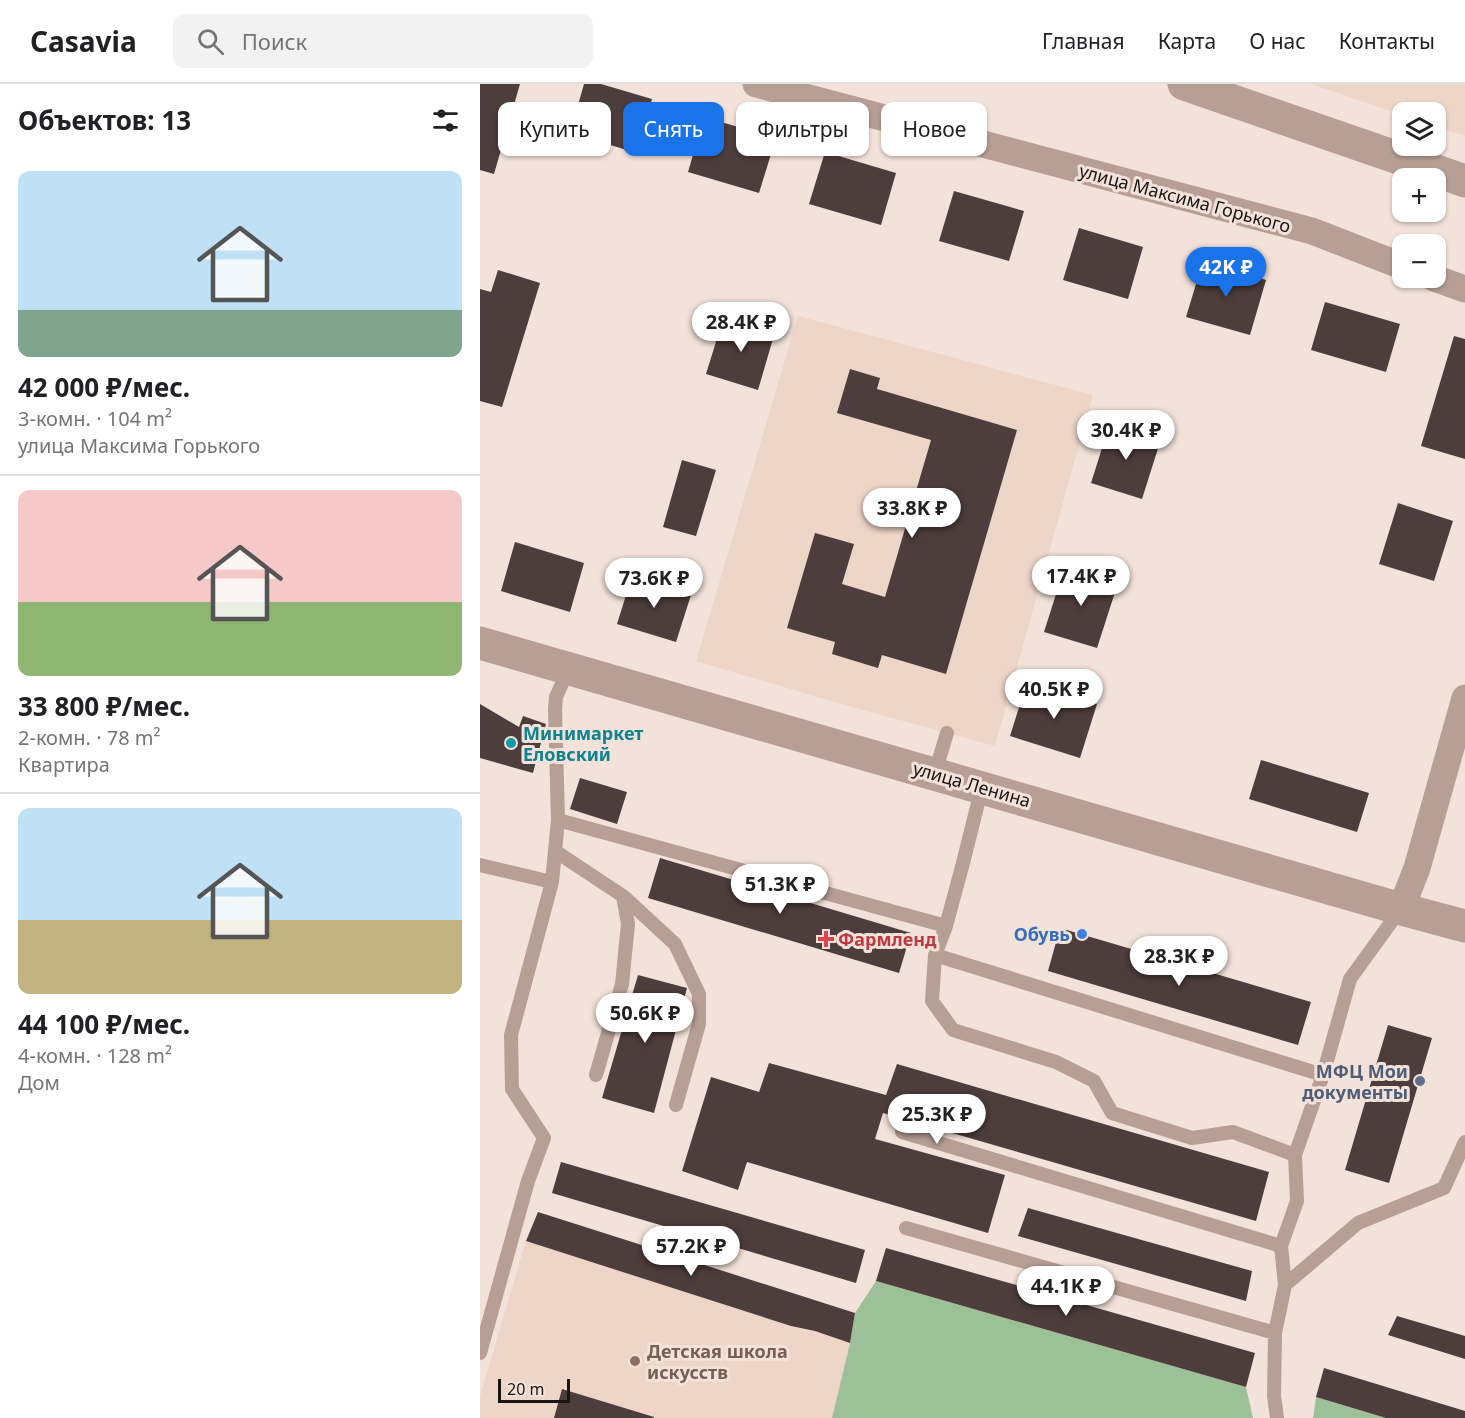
<!DOCTYPE html>
<html lang="ru">
<meta charset="utf-8">
<style>
:root{--surface:#fff;--page:#f2f2f2;--text:#202124;--muted:#757577;--line:#e0e0e0;--accent:#1a73e8}
body{margin:0;font-family:"Noto Sans",sans-serif;background:var(--page);color:var(--text);height:100vh;display:flex;flex-direction:column;font-size:22px;white-space:nowrap}
*{box-sizing:border-box;margin:0}
p{font-size:20px;color:var(--muted)}
.icon{flex:none;width:33px;height:33px;fill:none;stroke:currentColor;stroke-width:2;stroke-linecap:round;stroke-linejoin:round}
.map{position:relative;flex:1;overflow:hidden}
.panel{display:flex;flex-direction:column;background:var(--surface);width:480px}
.panel>*{flex:none}
.guide{position:absolute;left:18px;top:18px;width:570px;height:54px;display:flex;gap:12px}
.tools{position:absolute;left:912px;top:18px;display:grid;gap:12px}
.tools a{display:grid;place-items:center;width:54px;height:54px;border-radius:12px;background:var(--surface);box-shadow:0 2px 4px #0004;font-size:30px}
.scale{position:absolute;left:18px;bottom:15px;width:72px;box-sizing:border-box;padding-left:6px;border:3px solid #1a1512;border-top:0;font-size:16px;line-height:21px;white-space:nowrap;color:#1a1512;-webkit-text-stroke:4px #f3e2d9;paint-order:stroke}
.price{position:absolute;translate:-50% -51px;padding:0 14px;border-radius:21px;background:#fff;color:#222;font-size:20px;line-height:39px;filter:drop-shadow(0 2px 3px #0008)}
.price::after{content:'';position:absolute;left:50%;top:36px;width:18px;height:14px;margin-left:-9px;background:inherit;clip-path:polygon(0 0,100% 0,50% 100%)}
.price.selected{background:var(--accent);color:#fff}
ul{padding:0;list-style:none}
li{display:grid;align-content:center;gap:12px;height:318px;padding:0 18px}
li+li{border-top:2px solid var(--line)}
li span{display:grid;place-items:center;height:186px;border-radius:12px;color:#555}
li>.icon{margin-inline-start:auto}
span .icon{width:108px;height:108px;fill:#fffc;stroke-width:1}
li b{font-size:26px}
h2{display:flex;justify-content:space-between;align-items:center;height:72px;padding:0 18px;font-size:26px}
.chip{padding:0 21px;border-radius:12px;background:var(--surface);box-shadow:0 2px 4px #0004;font-size:21px;line-height:54px}
.chip.selected{background:var(--accent);color:#fff}
header{display:flex;align-items:center;gap:36px;box-sizing:border-box;height:84px;padding:0 30px;background:var(--surface);border-bottom:2px solid var(--line)}
header strong{font-size:28px}
nav{display:flex;gap:33px;margin-inline-start:auto;font-size:21px}
.search{width:420px;height:54px;background:var(--page);display:flex;align-items:center;gap:15px;box-sizing:border-box;padding:0 21px;border-radius:12px;color:var(--muted);font-size:22px}
main{display:flex;flex:1;min-height:0}
.map>svg:first-child{display:block}
</style>
<header>
<strong>Casavia</strong>
<div class="search"><svg class="icon" aria-label="search" viewBox="0 0 24 24"><circle cx="10" cy="10" r="6"/><path d="M15 15l6 6"/></svg>Поиск</div>
<nav><a>Главная</a><a>Карта</a><a>О нас</a><a>Контакты</a></nav>
</header>
<main>
<section class="panel">
<h2>Объектов: 13<svg class="icon" aria-label="filters" viewBox="0 0 24 24"><path d="M4 7h16M4 17h16"/><circle cx="9" cy="7" r="2"/><circle cx="15" cy="17" r="2"/></svg></h2>
<ul>
<li><span style="background:linear-gradient(#bfe0f5 75%,#7fa58c 0)"><svg class="icon" aria-label="home" viewBox="0 0 24 24"><path d="M3 11l9-7 9 7M6 9v11h12V9"/></svg></span><div><b>42 000 ₽/мес.</b><p>3-комн. · 104 m²</p><p>улица Максима Горького</p></div></li>
<li><span style="background:linear-gradient(#f6c9c9 60%,#8fb573 0)"><svg class="icon" aria-label="home" viewBox="0 0 24 24"><path d="M3 11l9-7 9 7M6 9v11h12V9"/></svg></span><div><b>33 800 ₽/мес.</b><p>2-комн. · 78 m²</p><p>Квартира</p></div></li>
<li><span style="background:linear-gradient(#bfe0f5 60%,#c2b280 0)"><svg class="icon" aria-label="home" viewBox="0 0 24 24"><path d="M3 11l9-7 9 7M6 9v11h12V9"/></svg></span><div><b>44 100 ₽/мес.</b><p>4-комн. · 128 m²</p><p>Дом</p></div></li>
</ul>
</section>
<div class="map">
<svg width="985" height="1334" viewBox="0 0 985 1334">
<rect width="100%" height="100%" fill="#f3e2d9"/>
<path fill="#edd5c8" d="M831,0H985V52L956,42V28H922V31Z
M318,232L613,311L515,662L361,620L216,577Z
M46,1157L311,1242L335,1247L370,1259L352,1334H0V1312Z"/>
<path fill="#9cc199" d="M396,1197L766,1303L773,1334H352L370,1259L375,1229Z
M836,1313L906,1334H833Z"/>
<path fill="#4d3d3c" d="M0,0H40L14,90L0,86Z
M104,0H121L172,15L157,69L90,49Z
M224,33L296,54L279,109L208,88Z
M345,68L416,89L401,141L329,120Z
M474,107L544,127L529,177L459,157Z
M599,144L663,163L648,215L583,196Z
M723,177L786,196L770,251L706,233Z
M18,186L60,199L22,323L0,317V205L11,208Z
M845,218L920,240L906,288L831,266Z
M244,232L295,248L278,306L226,290Z
M974,252L985,255V375L941,362Z
M370,285L400,294L397,305L537,346L466,590L402,571L398,584L352,570L355,558L307,544L335,449L374,460L362,500L405,513L451,356L357,329Z
M630,339L681,355L662,415L611,399Z
M202,376L236,386L216,452L183,443Z
M918,419L973,437L954,497L899,480Z
M35,458L104,479L90,528L21,507Z
M585,482L638,499L617,564L564,548Z
M152,492L211,511L196,558L137,540Z
M547,598L617,620L600,674L530,652Z
M0,620L39,643L43,632L66,640L53,689L0,674Z
M781,676L889,709L877,748L769,715Z
M100,694L147,708L137,740L90,725Z
M180,774L431,849L419,889L168,814Z
M580,844L831,918L818,961L568,887Z
M158,891L207,904L174,1029L122,1014Z
M908,941L952,954L909,1099L865,1086Z
M289,979L406,1011L417,980L789,1088L776,1137L403,1029L395,1055L525,1091L508,1149L267,1078L258,1106L202,1087L231,993L279,1008Z
M81,1078L385,1166L376,1199L72,1109Z
M548,1124L772,1187L766,1217L538,1152Z
M58,1128L375,1229L370,1259L335,1247L311,1242L46,1157Z
M406,1164L775,1269L766,1303L396,1197Z
M917,1232L985,1252V1275L908,1251Z
M844,1284L985,1327V1334H906L836,1313Z
M82,1305L174,1333V1334H74Z"/>
<g fill="none" stroke-linecap="round" stroke-linejoin="round">
<path stroke="#b79f95" stroke-width="14" d="M455,689L467,649
M502,703L483,779L466,842L455,871L452,917L473,946L576,978L614,997L632,1029L712,1054L753,1048L815,1071
M78,736L466,842
M75,767L143,812L148,840L142,900L116,991
M0,781L72,798
M143,812L195,860L219,910V940L196,1021
M455,871L843,991
M422,1048L801,1162
M426,1144L795,1249
M805,1201L878,1139L964,1104L985,1058
M0,1269L48,1097L64,1054L32,1005L31,951L72,798L78,736L75,625L76,613L89,584
M797,1334L794,1312L795,1249L805,1201L801,1162L817,1117L815,1071L843,991L870,895L920,826"/>
<path stroke="#b79f95" stroke-width="27" d="M276,0L832,147L922,182
M954,194L985,205
M921,825L937,784L985,614"/>
<path stroke="#b79f95" stroke-width="33" d="M704,0L985,97
M0,559L921,825L985,842"/>
</g>
<circle fill="#0f9aa8" stroke="#f3e2d9" stroke-width="2" cx="31" cy="659" r="6"/>
<circle fill="#3f7fe0" stroke="#f3e2d9" stroke-width="2" cx="602" cy="850" r="6"/>
<path fill="#e0444e" stroke="#f3e2d9" stroke-width="2" d="M343 846h6v6h6v6h-6v6h-6v-6h-6v-6h6z"/>
<circle fill="#5c6f8a" stroke="#f3e2d9" stroke-width="2" cx="940" cy="997" r="6"/>
<circle fill="#8d6e63" stroke="#f3e2d9" stroke-width="2" cx="155" cy="1277" r="6"/>
<g text-anchor="middle" dominant-baseline="central" stroke-width="6" stroke-linejoin="round" paint-order="stroke">
<g font-size="18" fill="#1a1512" stroke="#f3e2d9">
<text transform="translate(705 114) rotate(15)">улица Максима Горького</text>
<text transform="translate(492 700) rotate(16)">улица Ленина</text>
</g>
<g font-size="18" font-weight="bold" fill="#0d838f" stroke="#f3e2d9" text-anchor="start">
<text x="43" y="649">Минимаркет<tspan x="43" dy="21">Еловский</tspan></text>
</g>
<g font-size="18" font-weight="bold" fill="#366cbe" stroke="#f3e2d9" text-anchor="end">
<text x="590" y="850">Обувь</text>
</g>
<g font-size="18" font-weight="bold" fill="#be3a42" stroke="#f3e2d9" text-anchor="start">
<text x="358" y="855">Фармленд</text>
</g>
<g font-size="18" font-weight="bold" fill="#4e5e75" stroke="#f3e2d9" text-anchor="end">
<text x="928" y="987">МФЦ Мои<tspan x="928" dy="21">документы</tspan></text>
</g>
<g font-size="18" font-weight="bold" fill="#785e54" stroke="#f3e2d9" text-anchor="start">
<text x="167" y="1267">Детская школа<tspan x="167" dy="21">искусств</tspan></text>
</g>
</g>
</svg>
<div class="tools">
<a><svg class="icon" aria-label="layers" viewBox="0 0 24 24"><path d="M12 4l9 5-9 5-9-5zM3 14l9 5 9-5"/></svg></a>
<a>+</a>
<a>−</a>
</div>
<div class="scale">20 m</div>
<b class="price selected" style="left:746px;top:214px">42K ₽</b>
<b class="price" style="left:261px;top:269px">28.4K ₽</b>
<b class="price" style="left:646px;top:377px">30.4K ₽</b>
<b class="price" style="left:432px;top:455px">33.8K ₽</b>
<b class="price" style="left:601px;top:523px">17.4K ₽</b>
<b class="price" style="left:174px;top:525px">73.6K ₽</b>
<b class="price" style="left:574px;top:636px">40.5K ₽</b>
<b class="price" style="left:300px;top:831px">51.3K ₽</b>
<b class="price" style="left:699px;top:903px">28.3K ₽</b>
<b class="price" style="left:165px;top:960px">50.6K ₽</b>
<b class="price" style="left:457px;top:1061px">25.3K ₽</b>
<b class="price" style="left:211px;top:1193px">57.2K ₽</b>
<b class="price" style="left:586px;top:1233px">44.1K ₽</b>
<div class="guide">
<a class="chip">Купить</a>
<a class="chip selected">Снять</a>
<a class="chip">Фильтры</a>
<a class="chip">Новое</a>
</div>
</div>
</main>
